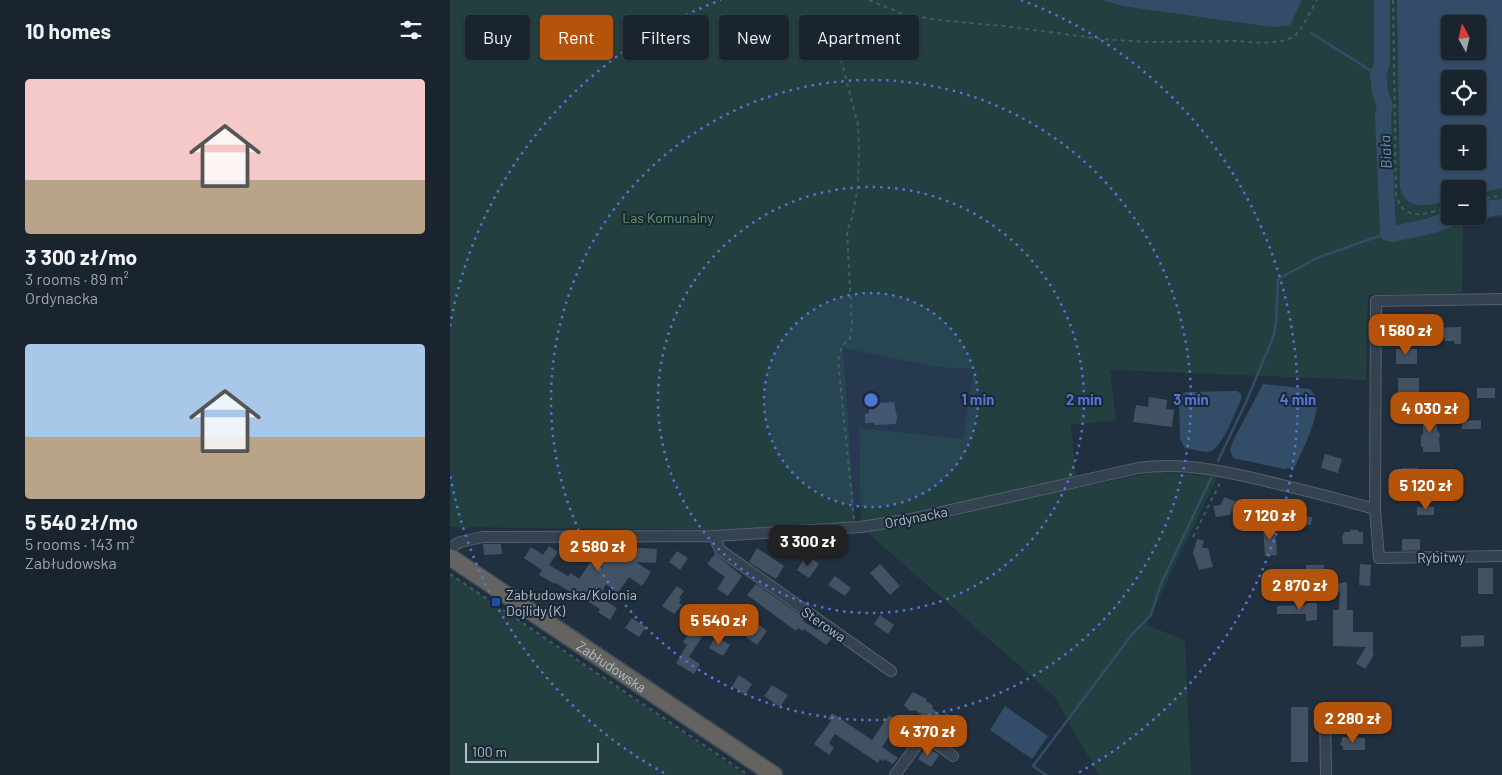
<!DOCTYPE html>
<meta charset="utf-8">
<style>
:root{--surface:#19242f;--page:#26303b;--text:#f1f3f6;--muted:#9fa4aa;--line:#37414b;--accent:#b45309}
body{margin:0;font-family:Barlow,sans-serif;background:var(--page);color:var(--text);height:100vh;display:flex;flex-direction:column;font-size:19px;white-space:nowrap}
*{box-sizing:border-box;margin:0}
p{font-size:16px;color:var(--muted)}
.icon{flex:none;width:28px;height:28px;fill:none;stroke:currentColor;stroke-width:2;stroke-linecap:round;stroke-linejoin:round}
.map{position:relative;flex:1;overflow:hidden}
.side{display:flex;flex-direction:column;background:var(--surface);width:450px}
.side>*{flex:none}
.hud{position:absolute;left:15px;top:15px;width:475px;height:45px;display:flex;gap:10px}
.needle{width:32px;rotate:352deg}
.tools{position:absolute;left:991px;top:15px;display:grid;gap:10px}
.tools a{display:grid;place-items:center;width:45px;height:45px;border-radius:5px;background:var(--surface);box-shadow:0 1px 4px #0004,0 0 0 1px var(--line);font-size:25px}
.scale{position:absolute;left:15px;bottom:12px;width:134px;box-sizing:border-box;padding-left:5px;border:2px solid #b1bdca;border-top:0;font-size:14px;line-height:18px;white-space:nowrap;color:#b1bdca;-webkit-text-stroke:4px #1a2734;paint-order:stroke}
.price{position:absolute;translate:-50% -42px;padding:0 11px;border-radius:10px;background:var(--accent);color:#fff;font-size:16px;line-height:32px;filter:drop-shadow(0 1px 2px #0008)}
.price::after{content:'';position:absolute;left:50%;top:30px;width:15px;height:11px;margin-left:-8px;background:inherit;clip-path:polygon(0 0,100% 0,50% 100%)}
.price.selected{background:#222;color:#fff}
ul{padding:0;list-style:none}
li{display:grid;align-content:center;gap:10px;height:265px;padding:0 25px}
li span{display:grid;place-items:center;height:155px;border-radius:5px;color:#555}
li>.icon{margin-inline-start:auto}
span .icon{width:90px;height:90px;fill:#fffc;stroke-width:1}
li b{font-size:21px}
h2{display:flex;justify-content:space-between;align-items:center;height:60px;padding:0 25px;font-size:21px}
.pill{padding:0 18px;border-radius:5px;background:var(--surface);box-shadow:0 1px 4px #0004,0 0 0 1px var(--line);font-size:18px;line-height:45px}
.pill.selected{background:var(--accent);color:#fff}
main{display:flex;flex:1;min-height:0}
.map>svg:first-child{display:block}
</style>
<main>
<section class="side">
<h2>10 homes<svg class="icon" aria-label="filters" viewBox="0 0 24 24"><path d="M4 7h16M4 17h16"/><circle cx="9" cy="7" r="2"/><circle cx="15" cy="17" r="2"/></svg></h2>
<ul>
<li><span style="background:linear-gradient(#f6c9c9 65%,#b9a48a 0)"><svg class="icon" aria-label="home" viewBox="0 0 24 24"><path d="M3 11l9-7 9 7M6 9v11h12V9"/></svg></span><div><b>3 300 zł/mo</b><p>3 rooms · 89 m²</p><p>Ordynacka</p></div></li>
<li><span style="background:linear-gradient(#a9c7e8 60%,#b9a48a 0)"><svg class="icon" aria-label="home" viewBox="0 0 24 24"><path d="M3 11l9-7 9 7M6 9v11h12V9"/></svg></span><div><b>5 540 zł/mo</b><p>5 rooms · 143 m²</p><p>Zabłudowska</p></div></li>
</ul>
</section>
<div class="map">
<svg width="1052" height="775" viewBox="0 0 1052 775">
<rect width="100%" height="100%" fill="#21303f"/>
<path fill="#233f40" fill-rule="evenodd" d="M0,0H1052V217L1013,221L1012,293L918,295L916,380L660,370L666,420L621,425L627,488L705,472L768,476L696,625L735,640L741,775H649L604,696L411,527L409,428L513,439L524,369L486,367L393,348L405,524L267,530L0,527ZM1000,24H1028V51H1000ZM1000,79H1028V106H1000ZM1000,134H1028V161H1000ZM1000,189H1028V216H1000Z
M0,574L295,775H0Z"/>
<path fill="#334d68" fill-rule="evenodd" d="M652,0H852L840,25L822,27L672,6Z
M947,0H1052V188L1028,194V189H1000V200C981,205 956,213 950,188ZM1000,24H1028V51H1000ZM1000,79H1028V106H1000ZM1000,134H1028V161H1000Z
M813,384L860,389C864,394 866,397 867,403C867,422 852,451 845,467L834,469L783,458L780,449L784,439Z
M787,391L791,394V400C785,412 772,450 758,452C751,452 742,449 735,448L730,439L729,398L731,394L736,392Z
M555,706L598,736L582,759L540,730Z"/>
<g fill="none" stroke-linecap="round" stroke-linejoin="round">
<path stroke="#334d68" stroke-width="2.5" d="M861,33L928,75
M768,461L796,402L824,335L826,322L828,279L869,257L938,233
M596,775L583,766L683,633L701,615L710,586L761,478"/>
<path stroke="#334d68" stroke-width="16" d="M932,0V63L928,75L930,92L935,106L933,116L938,233L943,234L980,226L1009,216
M1028,210L1052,207"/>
</g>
<path fill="#425263" d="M937,325H951V338H937Z
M975,326L976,328L1011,327V344H1005L1004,341H995L994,337L983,340L969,341V327Z
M946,349H967V364H946Z
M948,378H969V393H948Z
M1027,388H1045V398H1027Z
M699,397L717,400L716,409L724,410L722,427L683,422L686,405L698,407Z
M430,399V403L444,402L447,417L446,424L425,425L424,423H415V414L419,413V406H423V400Z
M973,412H983V417H987V431L990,434L989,439L990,452H973V447H971V435H973Z
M1031,420V429H1012V421Z
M875,454L892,459L888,473L871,468Z
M952,468H968V486H952Z
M774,497L785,501L780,515L766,517L763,506L771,505Z
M967,507H984V515H967Z
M846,516L862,517L861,525H846Z
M825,526L827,555L815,556L813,527Z
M900,530H908V532H913V544H893L892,538L894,532H900Z
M747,539L754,541L752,548H758L763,567L749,570L743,553Z
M952,539H970V550L952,551Z
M33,544H51L52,554L34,555Z
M144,545L207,549L206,563L186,562L201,572L192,586L179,577L168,593L156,584L149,597L167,608L160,620L148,612L150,609L121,591L120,592L106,583L105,584L89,575L92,570L74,558L81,547L93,555L99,546L108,552L99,565L118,576L121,573L129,579L144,557Z
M307,548L334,566L326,579L299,562Z
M227,551L238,558L230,570L219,562Z
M265,554L292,576L278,596L267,589L275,577L257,564Z
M357,555L369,564L359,578L347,570Z
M430,564L450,586L440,595L420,573Z
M910,564L921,565L920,586L909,585Z
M856,565H874V581H856Z
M1028,568H1043V594H1028Z
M385,576L401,588L395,596L378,585Z
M897,582V610H903V632H923V654L924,655L915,669L906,663L916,647L883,646V610H889L890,591L886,592L885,584Z
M306,584L355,618L353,621L367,630L369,628L382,638L376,645L354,629L353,631L348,628L346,631L297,595Z
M227,586L234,591L229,598L231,599L229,603L232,605L224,614L212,606Z
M856,603H867V620L856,621V614H827V606L856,605Z
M430,615L444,625L438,634L424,624Z
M182,618L196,627L189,637L175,628Z
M306,623L317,631L307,645L296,637Z
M241,630L252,637L239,657L250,664L244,674L226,663L237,645L233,642Z
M1034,635V646L1011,647V636Z
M266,636L280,645L273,656L259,648Z
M289,675L302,684L295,695L282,686Z
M322,685L338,695L330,707L314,696Z
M463,692L477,699L476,701L483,706L482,708L493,717L496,713L515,726L512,729L516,732L510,741L479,715L477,718L465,710L460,711L454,705Z
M841,707H858V762H841Z
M888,707H912V718H905V723H897V720H891V716H888Z
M382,713L422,740L439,715L449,722L432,747L448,758L443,764L434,759L433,761L430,759L428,763L385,734L379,743L384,748L379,755L364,744L381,721L378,719Z
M892,737L915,738V750H893V747L890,744L892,741Z
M476,747L489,755L481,767L468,759Z"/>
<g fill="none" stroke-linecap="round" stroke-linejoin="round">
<defs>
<path id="minor" d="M1052,299L926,301L925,509L929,558L1052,556
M264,536L270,550L441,671
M0,548L10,542L33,537L264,536L411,527L461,519L688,468C738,461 788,474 836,486C866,493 896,501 925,509
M875,711L876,775
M445,775L474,735L503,756"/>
<g id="trunk">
<path id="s1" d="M0,557L324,775"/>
</g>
</defs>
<use href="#minor" stroke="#53606d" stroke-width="12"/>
<use href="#trunk" stroke="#404d5a" stroke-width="19"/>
<path stroke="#415c5d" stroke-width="2" stroke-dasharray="4 4" stroke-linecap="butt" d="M419,0L453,14L488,20L553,26L652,39L697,42L786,41L813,43L832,41L844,37L852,27L867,0
M943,0L946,195C947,198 949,203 951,206C962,222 986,210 1000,207
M1028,200L1052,195
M404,519L388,360L392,346L400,338L402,326L397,231L402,218L408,185L409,149L408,125L388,48L393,40L406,34L416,21
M743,537L771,481
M0,574L298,775"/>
<use href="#minor" stroke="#35424f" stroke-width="10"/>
<use href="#trunk" stroke="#646360" stroke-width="16"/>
</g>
<circle cx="421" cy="400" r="107" fill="#5175d3" fill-opacity=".12"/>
<g fill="none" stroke="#5175d3" stroke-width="2.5" stroke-dasharray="2.5 5">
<circle cx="421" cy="400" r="107"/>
<circle cx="421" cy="400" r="213"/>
<circle cx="421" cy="400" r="320"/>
<path d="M214 773A427 427 0 0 1 0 474M0 326A427 427 0 0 1 271 0M571 0A427 427 0 0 1 628 773"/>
</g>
<rect fill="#1a4fb4" stroke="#1a2734" stroke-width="2" x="41" y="597" width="10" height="10" rx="2.5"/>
<g text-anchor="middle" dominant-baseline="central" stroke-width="4" stroke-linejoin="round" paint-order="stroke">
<g font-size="14" fill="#669d6e" stroke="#1a2734">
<text x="218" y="217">Las Komunalny</text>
</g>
<g font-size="14" fill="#b1bdca" stroke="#1a2734">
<text transform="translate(466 517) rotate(-11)">Ordynacka</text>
<text transform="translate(991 557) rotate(-1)">Rybitwy</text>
<text transform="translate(374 624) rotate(35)">Sterowa</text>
<text stroke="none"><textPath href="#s1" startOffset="195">Zabłudowska</textPath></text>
</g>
<g font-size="14" fill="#b1bdca" stroke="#1a2734" text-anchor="start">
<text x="56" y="594">Zabłudowska/Kolonia<tspan x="56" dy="16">Dojlidy (K)</tspan></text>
</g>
<g font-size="15" font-style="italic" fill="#6f90b0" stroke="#1a2734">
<text transform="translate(935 152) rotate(-93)">Biała</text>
</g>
</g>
<circle cx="421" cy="400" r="8" fill="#5175d3" stroke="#1a2734" stroke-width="2.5"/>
<g font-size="15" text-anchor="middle" font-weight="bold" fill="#5175d3" stroke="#1a2734" stroke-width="4" stroke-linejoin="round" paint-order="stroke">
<text x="528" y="405">1 min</text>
<text x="634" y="405">2 min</text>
<text x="741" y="405">3 min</text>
<text x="848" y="405">4 min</text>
</g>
</svg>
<div class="tools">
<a><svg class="needle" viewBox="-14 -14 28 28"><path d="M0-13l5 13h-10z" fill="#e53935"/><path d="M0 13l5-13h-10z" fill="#9fa4aa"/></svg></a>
<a><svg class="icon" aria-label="locate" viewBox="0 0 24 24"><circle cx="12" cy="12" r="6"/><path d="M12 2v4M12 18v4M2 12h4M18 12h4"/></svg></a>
<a>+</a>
<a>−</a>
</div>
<div class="scale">100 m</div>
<b class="price" style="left:956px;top:356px">1 580 zł</b>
<b class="price" style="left:980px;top:434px">4 030 zł</b>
<b class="price" style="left:976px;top:511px">5 120 zł</b>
<b class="price" style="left:820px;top:541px">7 120 zł</b>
<b class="price selected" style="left:358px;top:567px">3 300 zł</b>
<b class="price" style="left:148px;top:572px">2 580 zł</b>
<b class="price" style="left:850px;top:611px">2 870 zł</b>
<b class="price" style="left:269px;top:646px">5 540 zł</b>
<b class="price" style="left:903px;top:744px">2 280 zł</b>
<b class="price" style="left:478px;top:757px">4 370 zł</b>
<div class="hud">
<a class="pill">Buy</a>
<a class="pill selected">Rent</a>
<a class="pill">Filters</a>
<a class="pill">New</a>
<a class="pill">Apartment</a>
</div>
</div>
</main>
